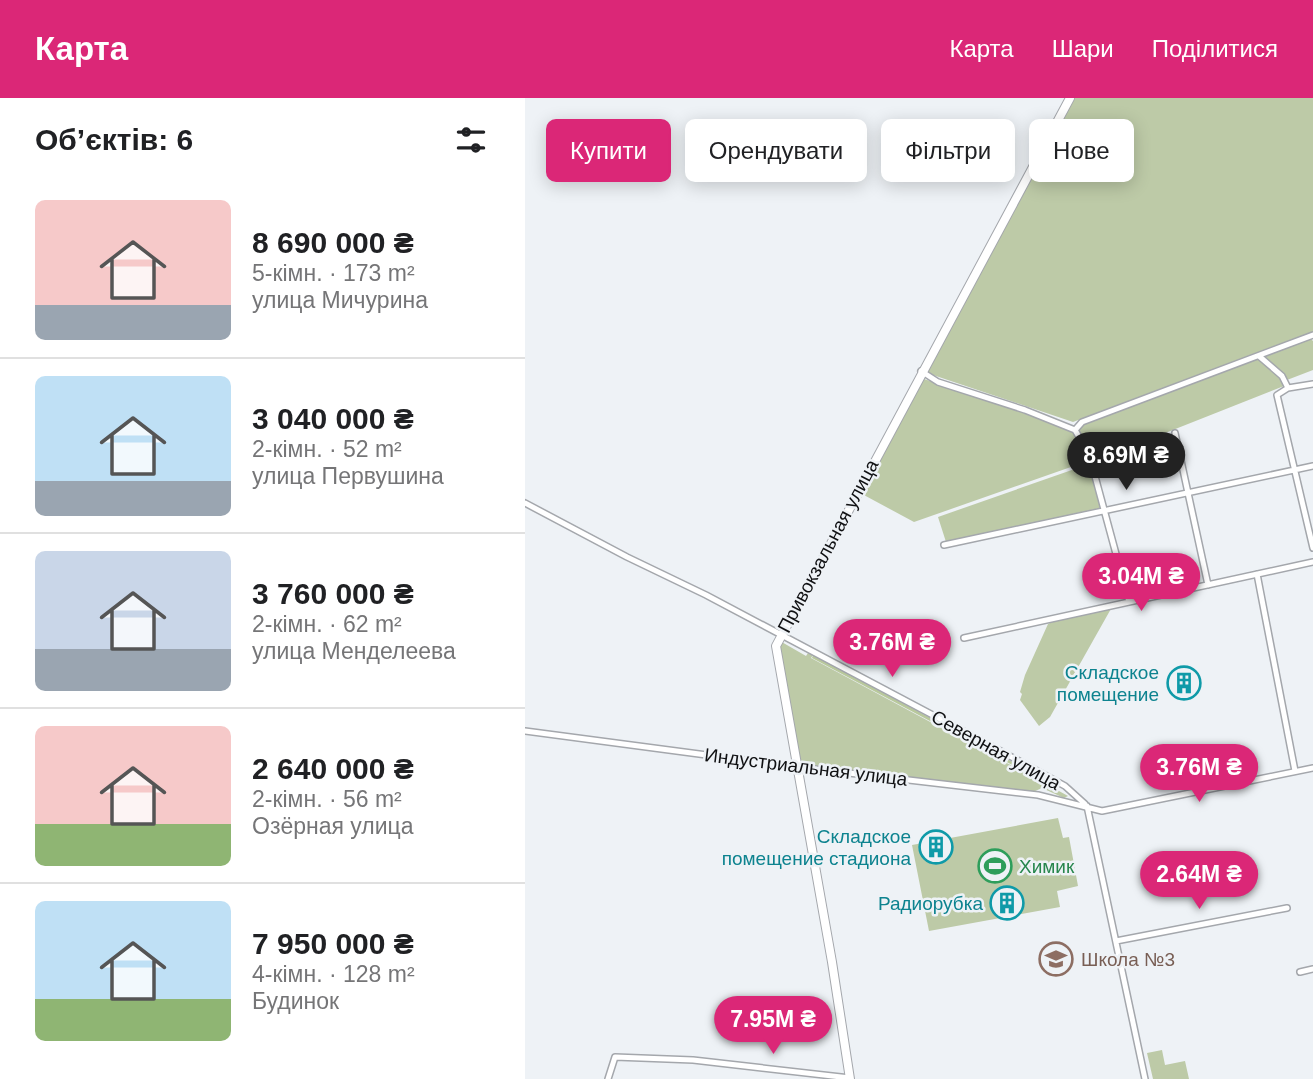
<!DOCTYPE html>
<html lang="uk">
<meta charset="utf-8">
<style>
:root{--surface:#fff;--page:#f2f2f2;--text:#202124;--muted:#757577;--line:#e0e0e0;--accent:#db2777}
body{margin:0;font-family:Arial,sans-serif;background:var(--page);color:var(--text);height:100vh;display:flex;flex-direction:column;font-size:26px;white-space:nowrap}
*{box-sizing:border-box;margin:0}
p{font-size:23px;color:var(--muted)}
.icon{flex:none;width:38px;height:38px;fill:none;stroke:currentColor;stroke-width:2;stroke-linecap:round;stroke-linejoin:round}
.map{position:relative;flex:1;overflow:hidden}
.details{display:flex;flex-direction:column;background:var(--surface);width:525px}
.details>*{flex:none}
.top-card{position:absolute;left:21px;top:21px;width:662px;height:63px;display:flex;gap:14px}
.price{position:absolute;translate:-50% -60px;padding:0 16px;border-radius:24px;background:var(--accent);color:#fff;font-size:23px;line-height:46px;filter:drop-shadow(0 2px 4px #0008)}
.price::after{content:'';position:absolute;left:50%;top:42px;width:21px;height:16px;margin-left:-10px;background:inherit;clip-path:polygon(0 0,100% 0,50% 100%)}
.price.selected{background:#222;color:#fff}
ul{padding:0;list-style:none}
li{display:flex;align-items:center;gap:21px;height:175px;padding:0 35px}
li+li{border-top:2px solid var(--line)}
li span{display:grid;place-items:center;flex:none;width:196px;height:140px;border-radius:10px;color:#555}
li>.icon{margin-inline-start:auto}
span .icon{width:84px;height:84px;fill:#fffc;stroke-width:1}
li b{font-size:30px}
h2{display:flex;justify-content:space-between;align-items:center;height:84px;padding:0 35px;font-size:30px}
.tag{padding:0 24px;border-radius:10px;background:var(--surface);box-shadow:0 4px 18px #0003;font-size:24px;line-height:63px}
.tag.selected{background:var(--accent);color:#fff}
header{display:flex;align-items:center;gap:42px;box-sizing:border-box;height:98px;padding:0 35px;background:var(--accent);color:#fff}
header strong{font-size:33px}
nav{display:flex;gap:38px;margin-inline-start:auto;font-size:24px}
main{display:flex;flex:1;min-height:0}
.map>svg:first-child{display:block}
</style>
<header>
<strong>Карта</strong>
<nav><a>Карта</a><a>Шари</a><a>Поділитися</a></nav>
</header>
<main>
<section class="details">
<h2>Об’єктів: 6<svg class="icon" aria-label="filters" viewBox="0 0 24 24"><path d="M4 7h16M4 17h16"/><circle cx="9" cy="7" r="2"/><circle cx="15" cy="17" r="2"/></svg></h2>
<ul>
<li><span style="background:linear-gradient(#f6c9c9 75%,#9aa5b1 0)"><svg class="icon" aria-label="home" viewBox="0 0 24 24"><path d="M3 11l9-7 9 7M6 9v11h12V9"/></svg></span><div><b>8 690 000 ₴</b><p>5-кімн. · 173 m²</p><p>улица Мичурина</p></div></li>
<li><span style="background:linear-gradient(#bfe0f5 75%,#9aa5b1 0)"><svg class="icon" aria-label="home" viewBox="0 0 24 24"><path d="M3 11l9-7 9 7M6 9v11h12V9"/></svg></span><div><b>3 040 000 ₴</b><p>2-кімн. · 52 m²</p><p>улица Первушина</p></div></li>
<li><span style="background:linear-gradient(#c9d6e8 70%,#9aa5b1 0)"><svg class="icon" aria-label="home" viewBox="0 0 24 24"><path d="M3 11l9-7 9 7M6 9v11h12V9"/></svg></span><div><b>3 760 000 ₴</b><p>2-кімн. · 62 m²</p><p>улица Менделеева</p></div></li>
<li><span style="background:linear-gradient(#f6c9c9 70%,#8fb573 0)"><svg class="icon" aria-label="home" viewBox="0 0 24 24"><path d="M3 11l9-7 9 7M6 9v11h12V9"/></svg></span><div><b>2 640 000 ₴</b><p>2-кімн. · 56 m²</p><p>Озёрная улица</p></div></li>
<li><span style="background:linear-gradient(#bfe0f5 70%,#8fb573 0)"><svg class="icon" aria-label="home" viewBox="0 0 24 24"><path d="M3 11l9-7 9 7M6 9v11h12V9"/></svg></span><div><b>7 950 000 ₴</b><p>4-кімн. · 128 m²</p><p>Будинок</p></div></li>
</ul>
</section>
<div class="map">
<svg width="788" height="981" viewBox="0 0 788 981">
<rect width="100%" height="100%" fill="#eef2f6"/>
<path fill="#bdcaa7" d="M549,0H788V235L548,324L402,275Z
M785,240L788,243V272L762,282L738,258Z
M734,260L759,283V288L620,343L611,342L566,357L553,332L557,326Z
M399,281L500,314L549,333L563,363L389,424L337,396Z
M564,366L575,410L421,444L413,419Z
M587,509L525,619L514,628L495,602L497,596L495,594L500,577L523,526L531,522Z
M255,543L281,558L283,555L288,557L286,560L506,678L508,675L515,679L514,682L543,698L539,700L517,690L508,694H496L275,667L253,549Z
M533,720L538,740L544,739L553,788L532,793L535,809L404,833L387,747Z
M637,952L640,967L660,963L664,981H628L622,955Z"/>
<path fill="#b9c99c" d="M288,557L508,675L506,677L287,560Z"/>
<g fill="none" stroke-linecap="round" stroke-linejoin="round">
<defs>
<path id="street" d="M734,258L757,278L763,290
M396,273L413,284L500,312L550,332L564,356L604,504
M788,286L763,290L752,297L788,450
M550,332L557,324L788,237
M650,335L683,487
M0,405L102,459L181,497L470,650L540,688L560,706
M419,447L788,368
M732,476L770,673
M439,540L788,464
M0,633L272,669L513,697L577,713L788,670
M562,708L620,981
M591,843L762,810
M775,874L788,871
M83,981L90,959L168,962L325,980"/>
<path id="secondary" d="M325,981L307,864L251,548L545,0"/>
</defs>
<use href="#street" stroke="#a4a7ac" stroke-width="8"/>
<use href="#secondary" stroke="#a4a7ac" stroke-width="10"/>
<use href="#street" stroke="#fff" stroke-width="5"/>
<use href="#secondary" stroke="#fff" stroke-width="8"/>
</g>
<defs>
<symbol id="building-ring" viewBox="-11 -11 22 22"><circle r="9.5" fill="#eef2f6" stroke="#0f9aa8" stroke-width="1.5"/><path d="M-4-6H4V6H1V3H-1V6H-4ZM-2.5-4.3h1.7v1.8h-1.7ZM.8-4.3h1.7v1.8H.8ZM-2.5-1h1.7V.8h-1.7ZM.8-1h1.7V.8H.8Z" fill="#0f9aa8"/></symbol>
<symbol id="stadium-ring" viewBox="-11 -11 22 22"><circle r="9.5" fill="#eef2f6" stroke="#2e9e5b" stroke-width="1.5"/><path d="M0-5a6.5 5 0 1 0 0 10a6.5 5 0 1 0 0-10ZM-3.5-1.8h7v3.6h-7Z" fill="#2e9e5b"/></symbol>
<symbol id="school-ring" viewBox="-11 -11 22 22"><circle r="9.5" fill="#eef2f6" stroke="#8d6e63" stroke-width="1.5"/><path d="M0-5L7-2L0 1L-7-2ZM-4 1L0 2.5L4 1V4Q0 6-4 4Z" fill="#8d6e63"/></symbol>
</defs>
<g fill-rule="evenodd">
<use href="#building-ring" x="640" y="566" width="38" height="38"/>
<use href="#building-ring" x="392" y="730" width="38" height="38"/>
<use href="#stadium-ring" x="451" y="749" width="38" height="38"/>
<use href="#building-ring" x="463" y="786" width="38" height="38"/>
<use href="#school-ring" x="512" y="842" width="38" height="38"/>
</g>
<g text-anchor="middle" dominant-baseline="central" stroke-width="5" stroke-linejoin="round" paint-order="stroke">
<g font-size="19" fill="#101113" stroke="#eef2f6">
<text transform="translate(303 448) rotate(-62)">Привокзальная улица</text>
<text transform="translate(471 652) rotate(29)">Северная улица</text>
<text transform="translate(281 669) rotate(7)">Индустриальная улица</text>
</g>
<g font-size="19" fill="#0d838f" stroke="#eef2f6" text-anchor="end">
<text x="634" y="574">Складское<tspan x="634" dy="22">помещение</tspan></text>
<text x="386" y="738">Складское<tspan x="386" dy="22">помещение стадиона</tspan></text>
<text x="458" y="805">Радиорубка</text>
</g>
<g font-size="19" fill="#27864d" stroke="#eef2f6" text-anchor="start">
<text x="494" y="768">Химик</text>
</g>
<g font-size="19" fill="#785e54" stroke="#eef2f6" text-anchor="start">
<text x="556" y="861">Школа №3</text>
</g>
</g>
</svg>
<b class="price selected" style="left:601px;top:394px">8.69M ₴</b>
<b class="price" style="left:616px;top:515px">3.04M ₴</b>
<b class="price" style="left:367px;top:581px">3.76M ₴</b>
<b class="price" style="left:674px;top:706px">3.76M ₴</b>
<b class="price" style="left:674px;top:813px">2.64M ₴</b>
<b class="price" style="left:248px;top:958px">7.95M ₴</b>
<div class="top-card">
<a class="tag selected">Купити</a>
<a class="tag">Орендувати</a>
<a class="tag">Фільтри</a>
<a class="tag">Нове</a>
</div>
</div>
</main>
